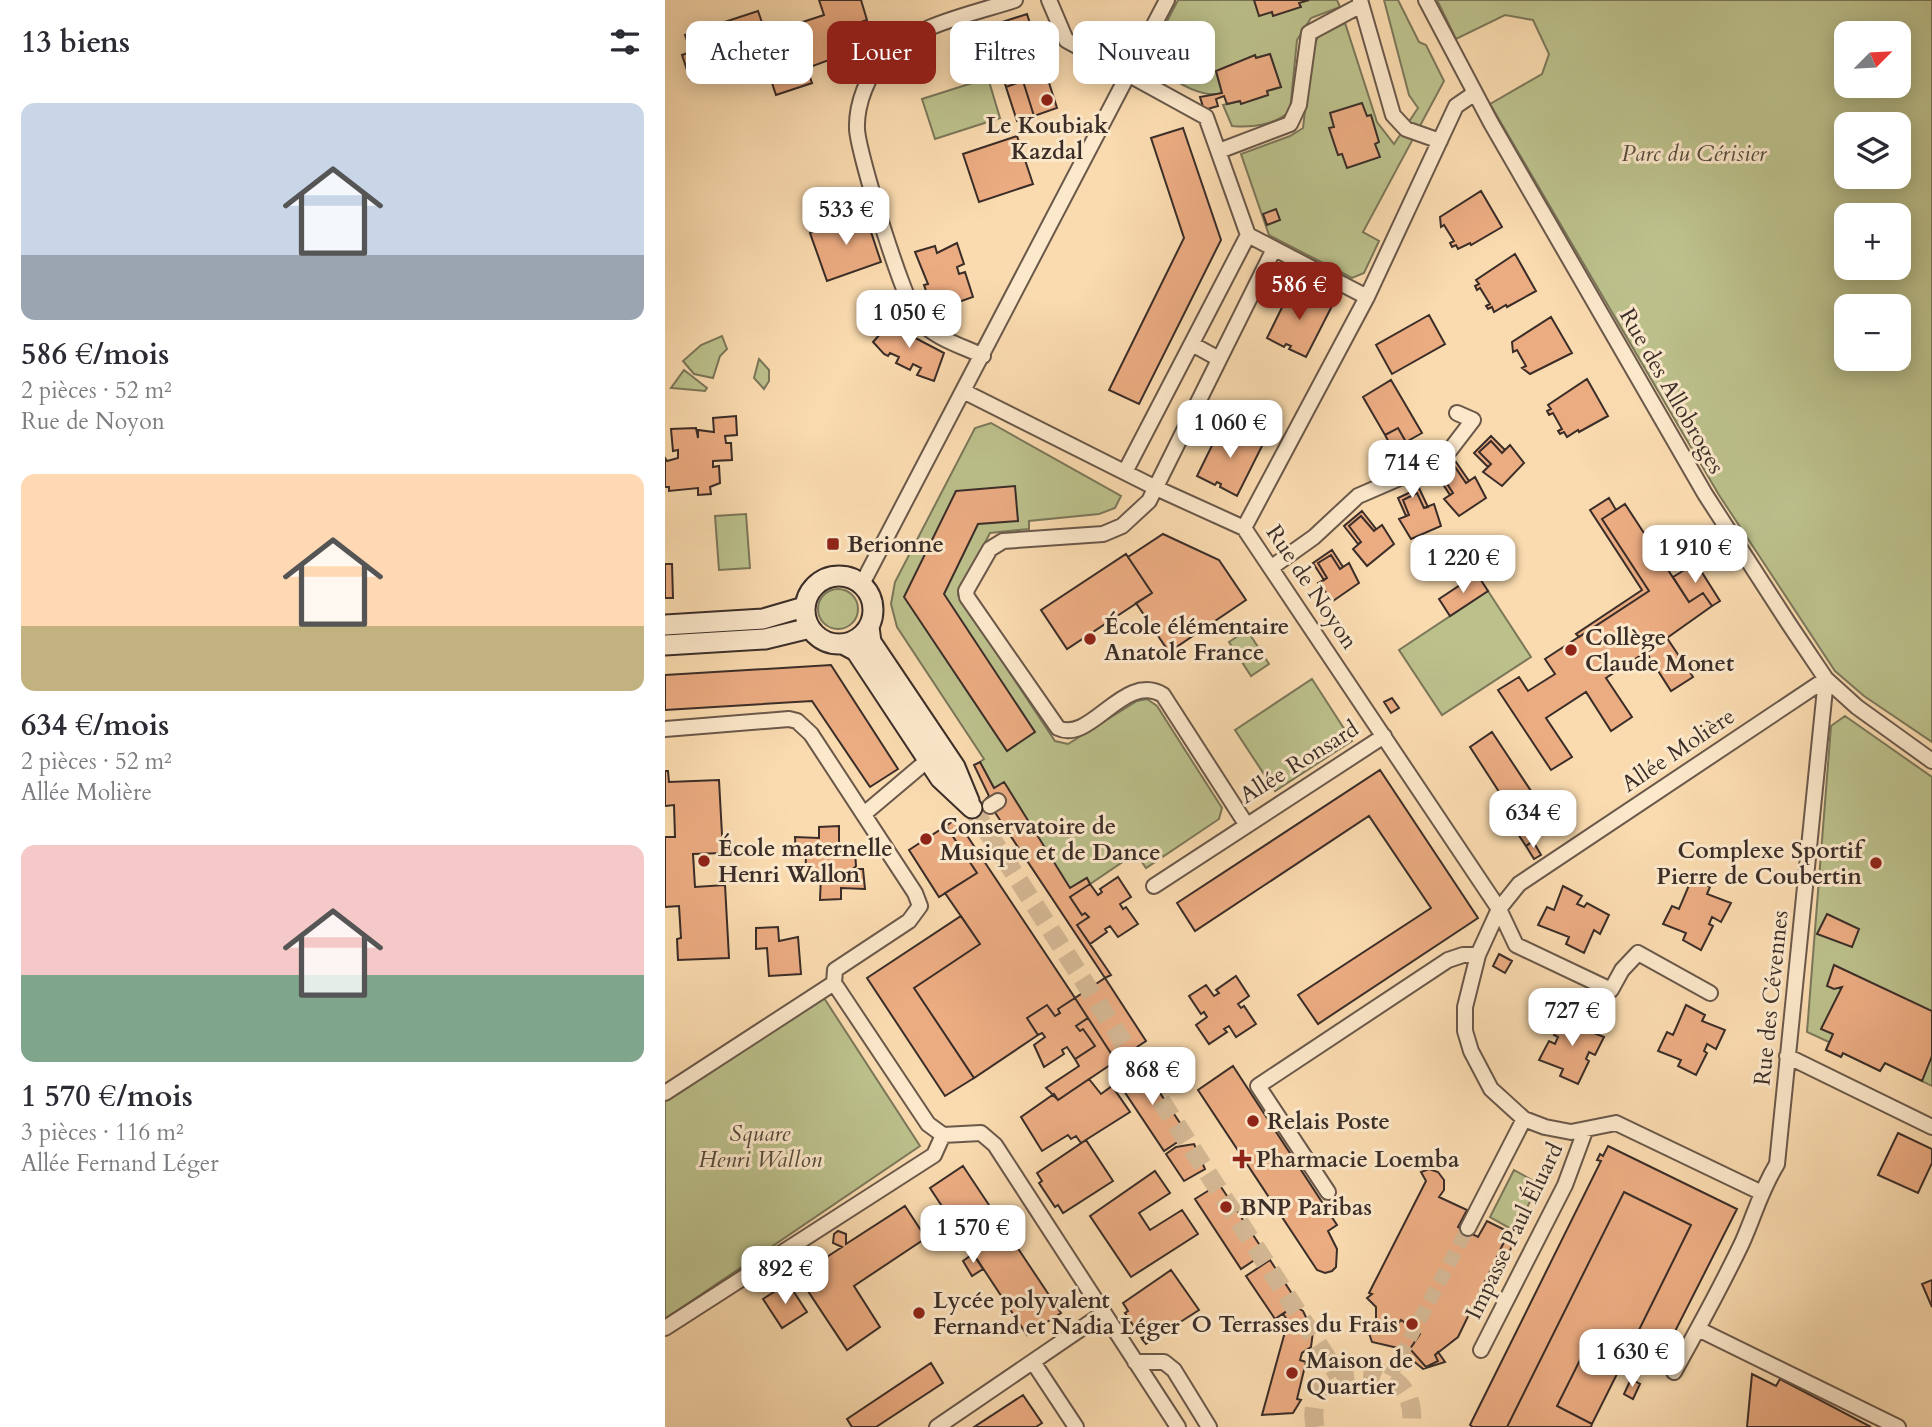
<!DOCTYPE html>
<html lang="fr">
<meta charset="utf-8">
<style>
:root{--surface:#fff;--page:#f7f7f7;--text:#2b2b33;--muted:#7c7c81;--accent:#8f2418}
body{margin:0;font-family:Cardo,serif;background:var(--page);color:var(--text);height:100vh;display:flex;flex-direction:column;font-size:26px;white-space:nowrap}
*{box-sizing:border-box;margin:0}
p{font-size:23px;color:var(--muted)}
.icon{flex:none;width:38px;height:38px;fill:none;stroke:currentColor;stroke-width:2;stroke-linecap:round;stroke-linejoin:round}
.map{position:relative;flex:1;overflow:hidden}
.side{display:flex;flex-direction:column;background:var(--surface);width:665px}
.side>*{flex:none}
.guide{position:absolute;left:21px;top:21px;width:665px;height:63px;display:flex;gap:14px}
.needle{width:46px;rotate:66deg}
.buttons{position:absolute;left:1169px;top:21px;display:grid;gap:14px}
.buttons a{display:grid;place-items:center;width:77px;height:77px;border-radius:14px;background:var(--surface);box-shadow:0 4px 18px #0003;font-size:35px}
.price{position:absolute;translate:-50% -60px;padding:0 16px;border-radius:14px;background:#fff;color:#222;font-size:23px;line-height:46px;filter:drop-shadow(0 2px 4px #0008)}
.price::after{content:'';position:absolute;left:50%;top:42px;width:21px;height:16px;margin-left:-10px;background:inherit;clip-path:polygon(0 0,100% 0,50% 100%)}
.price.on{background:var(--accent);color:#fff}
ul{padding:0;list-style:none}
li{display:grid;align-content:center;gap:14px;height:371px;padding:0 21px}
li span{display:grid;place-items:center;height:217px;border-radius:14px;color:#555}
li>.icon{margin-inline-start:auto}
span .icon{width:126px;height:126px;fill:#fffc;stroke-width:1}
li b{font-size:30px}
h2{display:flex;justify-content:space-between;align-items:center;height:84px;padding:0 21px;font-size:30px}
.chip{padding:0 24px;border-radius:14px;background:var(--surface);box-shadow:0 4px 18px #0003;font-size:24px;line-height:63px}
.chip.on{background:var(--accent);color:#fff}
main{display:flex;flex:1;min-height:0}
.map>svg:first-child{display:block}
</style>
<main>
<section class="side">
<h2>13 biens<svg class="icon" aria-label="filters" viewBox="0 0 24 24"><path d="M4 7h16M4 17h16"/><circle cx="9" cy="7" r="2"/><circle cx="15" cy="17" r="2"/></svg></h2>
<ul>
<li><span style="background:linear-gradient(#c9d6e8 70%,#9aa5b1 0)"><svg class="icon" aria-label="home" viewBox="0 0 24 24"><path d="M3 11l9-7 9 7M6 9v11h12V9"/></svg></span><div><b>586 €/mois</b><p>2 pièces · 52 m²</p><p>Rue de Noyon</p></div></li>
<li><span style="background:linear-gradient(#ffd9b3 70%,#c2b280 0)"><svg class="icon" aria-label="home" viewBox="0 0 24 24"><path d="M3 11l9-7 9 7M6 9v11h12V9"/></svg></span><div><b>634 €/mois</b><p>2 pièces · 52 m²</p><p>Allée Molière</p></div></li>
<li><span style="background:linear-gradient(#f6c9c9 60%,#7fa58c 0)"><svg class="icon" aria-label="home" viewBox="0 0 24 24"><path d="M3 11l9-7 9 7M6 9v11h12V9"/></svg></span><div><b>1 570 €/mois</b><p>3 pièces · 116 m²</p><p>Allée Fernand Léger</p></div></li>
</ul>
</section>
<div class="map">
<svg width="1267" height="1427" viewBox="0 0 1267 1427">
<rect width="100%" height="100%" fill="#fadbaf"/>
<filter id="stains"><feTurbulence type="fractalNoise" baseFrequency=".00286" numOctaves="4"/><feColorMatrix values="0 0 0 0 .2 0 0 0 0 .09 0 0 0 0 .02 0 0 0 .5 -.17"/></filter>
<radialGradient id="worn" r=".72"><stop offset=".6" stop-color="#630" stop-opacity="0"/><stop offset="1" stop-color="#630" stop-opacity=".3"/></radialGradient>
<path fill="#bcc18c" stroke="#7b775a" stroke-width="2" fill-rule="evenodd" d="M513,0H672L675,7L646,18L632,40L625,111C610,125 587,128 567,126L558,105L603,95L602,91L616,87L605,54L591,58L590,55L551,71L557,93C541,98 508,85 500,67L507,46L496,33Z
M719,0H733L754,42L761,45L779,81L698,232L714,241L699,273L687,278L604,235L576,154L625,136L638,128L647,52L653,36L680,23L712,122L729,144L753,108L744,95Z
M772,0H1267V742L1199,696L1170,671L1054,495L825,104L877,74L884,54L868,20L840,15L791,39ZM1181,33H1234V86H1181ZM1181,124H1234V177H1181ZM1181,215H1234V268H1181ZM1181,306H1234V359H1181Z
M316,46L325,71L306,78L297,53Z
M323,78L335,118L270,139L257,99Z
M57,336L62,349L55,356L48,378L29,374L18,361L36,345Z
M94,359L104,370V381L99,389L89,378Z
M19,370L42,388L40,391L6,388Z
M326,423L456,496L450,508L434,514L364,521V529L325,533L293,595L390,741L403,744L472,701L482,699L492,706L557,808L554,819L481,868L471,853L425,884L421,878L405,888L329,788L315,762L319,759L232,627L226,604L230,582L310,428Z
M81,514L85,568L54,570L50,516Z
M153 609a20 20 0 1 1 40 0a20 20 0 1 1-40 0Z
M823,591L866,657L777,715L734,650Z
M582,630L604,664L586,676L564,642Z
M647,679L687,741L610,791L570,730Z
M1180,716L1267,777V1086L1220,1063L1215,1071L1178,1053L1176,1057L1161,1050L1164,1042L1142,1032L1166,726Z
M159,998L255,1146L0,1319V1100Z
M849,1170L874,1184L850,1231L825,1217Z"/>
<path fill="#ecac82" stroke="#3a2d28" stroke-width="2" d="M154,0H196L202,20L178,28L186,52L142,68L147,83L111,95L98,56L25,79L17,55L26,52L20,35L93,11L101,34L159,15Z
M589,0H644L634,3L636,7L608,16L607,12L594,16Z
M362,14L392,108L369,116L358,81L341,87L322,27Z
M605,54L616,87L602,91L603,95L576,104L575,101L562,104L559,96L551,99L553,106L539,110L535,97L557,93L551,71L590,55L591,58Z
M358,81L369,116L352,121L341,87Z
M697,103L702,116L706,115L714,142L710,144L715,157L682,168L677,154L673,155L664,128L669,127L665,113Z
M518,128L556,240L474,404L444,390L519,238L486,138Z
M352,136L368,184L314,202L298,154Z
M816,191L837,227L806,245L805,243L793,249L791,245L787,247L785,243L789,241L779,225L776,227L775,217Z
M611,209L615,220L602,225L598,214Z
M200,214L216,262L162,281L145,233Z
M292,243L299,264L292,267L294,274L300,272L308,297L288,304L285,296L266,305L259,285L263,284L250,252L270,246L272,253Z
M850,254L871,291L842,307L841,305L829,312L827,307L823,309L821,306L825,304L815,288L812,290L810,286L814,284L811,280Z
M627,287L645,295L643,299L647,301L649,298L667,306L641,357L624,349L626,346L621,344L619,347L602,338Z
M764,315L780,344L727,374L711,345Z
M231,316L237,331L279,353L269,381L252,375L256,368L248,364L245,370L231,363L234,357L225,353L223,356L219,354L208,342Z
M886,317L907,353L865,374L857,368L861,366L852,350L848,352L847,342Z
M922,379L943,416L914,432L913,430L902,437L899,432L895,434L893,431L897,429L888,413L884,415L882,411L886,409L883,405Z
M726,380L757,433L741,442L733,428L720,435L698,397Z
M71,416L72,435L60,436L61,443H66L67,460L48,461V467L54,466L55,483L45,487L46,494L33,495V488L4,491V487H0V458L2,461L13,458V450L8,451L6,429L31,428L33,438V430L49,432L48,418Z
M557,425L575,434L574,437L578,439L580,436L598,444L572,496L555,487L556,484L552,482L550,485L532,476Z
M733,428L741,442L728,450L720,435Z
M826,436L840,450L837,453L826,441L814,452L826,464L823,467L809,453Z
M826,441L837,453L845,445L859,463L837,486L818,472L826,464L814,452Z
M791,462L804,481L801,483L790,467L777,476L788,493L785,495L772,475Z
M790,467L801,483L810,477L821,498L794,516L779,499L788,493L777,476Z
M350,486L353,521L313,524L279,594L370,732L342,751L239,597L291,491Z
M754,488L763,507L759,508L752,493L738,500L744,515L741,516L733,498Z
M752,493L759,508L769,504L776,526L746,539L734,519L744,515L738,500Z
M944,498L951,510L937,519L984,591L914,637L911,634L977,590L925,510Z
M960,504L1024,602L1038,593L1047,606L1002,638L1028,677L1006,691L981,652L941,678L967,717L946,731L921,692L881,718L907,757L886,770L833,690L854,677L863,691L890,674L880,659L984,591L937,519Z
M697,511L711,529L709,531L696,516L684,526L696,542L693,544L679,526Z
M696,516L709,531L717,525L729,544L702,566L688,549L696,542L684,526Z
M498,534L554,560L581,600L504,652L471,603L487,593L463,557Z
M667,550L678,567L675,569L666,555L653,563L662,578L659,580L648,563Z
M461,554L487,593L402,649L376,610Z
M666,555L675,569L684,563L694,583L668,601L653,583L662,578L653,563Z
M1031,563L1055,601L1047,606L1038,593L1024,602L1008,577Z
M0,564H7L8,598H0Z
M812,574L823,591L785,616L774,599Z
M166,665L233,769L205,787L147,701L0,710V675Z
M727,698L734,708L726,713L719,702Z
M827,732L876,806L853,821L805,747Z
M315,762L329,788L339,782L341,785L405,888L422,878L425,884L405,897L417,915L420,913L424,917L412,925L446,975L440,978L321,799L324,796L309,765Z
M715,770L813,918L653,1024L633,995L766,908L704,816L530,931L512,903Z
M0,771H3L4,782L54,780L58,853L28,854L30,887L60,885L64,958L13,960L12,939L16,938L14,906L0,907V837H10L9,805L0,806Z
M291,819L410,998L393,1009L395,1013L390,1016L382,1005L362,1018L373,1035L309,1078L249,988L315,944L280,893L312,873L281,826Z
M855,820L868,841L861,846L847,825Z
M174,826V851H190L191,866L188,869H198L200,889L176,888V899L155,900L156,875L140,876L141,857H131L130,837L154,838V827Z
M281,826L312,873L274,897L244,850Z
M868,841L876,855L869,859L861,846Z
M453,877L466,897L455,904L458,909L461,907L473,924L453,937L445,926L440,929L442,932L425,944L412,925L424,917L420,913L417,915L405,897L425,884L433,895L437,892L435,889Z
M1027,878L1045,887L1042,894L1066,903L1056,922L1047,917L1044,924L1048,926L1036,950L1018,940L1021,933L998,924L1007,906L1014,909Z
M898,886L917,896L912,904L919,907L922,903L944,915L935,934L929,930L919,953L901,944L904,937L873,925L882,907L889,910Z
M1162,914L1194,929L1187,947L1152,934Z
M296,916L315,944L249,988L309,1078L280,1096L202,978Z
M113,927L114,941L133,937L136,974L104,976L102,948L91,949V928Z
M834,954L847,961L840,973L828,966Z
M1169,965L1267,1011V1056L1257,1081L1220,1063L1215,1071L1178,1053L1176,1057L1161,1050L1168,1034L1156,1029L1177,987L1169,989L1162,986Z
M571,976L584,996L573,1004L576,1008L579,1006L591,1024L571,1037L564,1026L559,1029L562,1032L544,1044L531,1025L542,1017L539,1012L536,1014L524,996L541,985L549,996L554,993L551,990Z
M440,978L481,1041L451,1061L410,998Z
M410,998L423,1018L411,1026L415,1031L418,1029L430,1046L410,1059L402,1047L397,1050L399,1054L379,1067L369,1045L380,1037L377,1033L373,1035L362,1018L382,1005L390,1016L395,1013L393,1009Z
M1021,1005L1040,1015L1037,1021L1060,1030L1051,1049L1042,1044L1039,1051L1042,1053L1031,1075L1013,1066L1016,1060L993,1051L1002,1032L1008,1035Z
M901,1012L919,1021L916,1028L939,1037L930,1055L924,1052L921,1059L924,1061L913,1084L895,1076L898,1069L874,1060L884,1041L890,1044L893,1037L889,1035Z
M423,1018L451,1061L393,1100L381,1088L414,1066L410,1059L430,1046L418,1029L415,1031L411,1026Z
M475,1063L523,1135L499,1151L451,1079Z
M568,1066L672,1225L663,1231L672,1249L671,1267L667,1271L660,1273L652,1270L533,1090Z
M424,1079L436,1094L447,1086L465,1112L416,1143L411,1136L406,1139L403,1135L377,1151L356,1117L389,1094L393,1100Z
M1233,1133L1267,1149V1163L1253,1193L1213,1175Z
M421,1140L448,1181L398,1213L393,1205L390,1207L374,1183L377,1181L372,1173Z
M529,1144L540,1169L519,1181L501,1154L511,1147Z
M943,1146L1072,1209L995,1361L966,1346L1026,1225L959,1192L842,1427H808L805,1425L936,1161L932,1160L935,1154L938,1156Z
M298,1166L396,1313L362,1335L265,1188Z
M764,1169L773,1172L779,1180V1190L774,1197L802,1210L793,1227L813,1237L822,1221L844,1232L793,1337L770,1355L773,1361L761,1367L745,1349L755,1334L736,1320L729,1329L711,1326V1307L702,1298L707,1294L704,1293L761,1181L756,1172Z
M490,1171L505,1193L474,1213L485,1230L517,1210L533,1234L466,1277L425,1216Z
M554,1184L600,1253L576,1269L530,1199Z
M959,1192L1026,1225L966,1346L953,1372L918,1354L892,1406L927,1424L926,1427H842Z
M240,1206L261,1238L189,1286L215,1327L182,1350L133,1276L177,1247L168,1243L169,1234L173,1231L181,1234V1244Z
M842,1236L850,1241L843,1254L835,1250Z
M308,1254L318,1269L307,1276L298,1261Z
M605,1260L633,1303L610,1319L581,1276Z
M506,1270L534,1310L481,1344L477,1339L480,1337H476L460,1313L463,1311L458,1303Z
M1267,1280V1307L1257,1284Z
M123,1283L142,1312L117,1328L98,1299Z
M819,1284L825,1287L819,1298L814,1295Z
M629,1306L638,1311L648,1332L646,1347L637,1353L635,1360L641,1362L632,1399L636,1400L628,1413L597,1415L623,1321L618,1314Z
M736,1320L755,1334L745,1349L761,1367L773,1361L770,1355L773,1352L780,1362L758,1369L733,1348L707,1342L700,1322L729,1329Z
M918,1354L953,1372L927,1424L892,1406Z
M266,1363L278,1383L211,1427H187L182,1419Z
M1087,1374L1111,1386L1115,1379L1206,1427H1082Z
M966,1379L975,1384L968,1399L959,1394Z
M358,1395L377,1423L371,1427H309Z"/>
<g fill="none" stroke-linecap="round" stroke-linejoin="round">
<path stroke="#d4b894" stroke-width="14" stroke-dasharray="14 7" stroke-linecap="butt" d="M725,1376L803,1228"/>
<path stroke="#d4b894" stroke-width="19" stroke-dasharray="19 10" stroke-linecap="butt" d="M307,808L673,1375
M650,1427C636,1351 758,1351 746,1427"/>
<defs>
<path id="street" d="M384,0L401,40L541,117L583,235
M695,0L728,115L741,129L775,141
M761,0L826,123L1040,494L1124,624L1161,679L1192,707L1267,761
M554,151L625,124L634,105L644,33L696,5
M583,235L702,297
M527,344L554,359
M318,356C297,346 269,338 254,320C239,303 193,153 192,129C191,104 203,74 220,56C252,24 308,14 350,0
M300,392L491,488L579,528
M460,472L583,235
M579,528L834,909L851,945L946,990L957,970L973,953L1045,993
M579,528L702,297L791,106L810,93
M607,567L649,537L693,496L760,467L785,450L808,420L792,413
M197,584L502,0
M0,729L124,719L132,721L146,734L250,893L255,906L244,921L170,970L169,983L263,1124L278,1135
M325,806L333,801
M199,814L270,754
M581,824L498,695C459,671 426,744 393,728L302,597L301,591L325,549L338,541L438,534L457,526L484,501L608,251
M489,886L719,736
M1122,1056L1267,1127
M0,1093L169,983
M663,1192L593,1086L783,960L798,955H813
M1095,1192L951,1123L906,1132L880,1127L859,1119L826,1089L806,1051L800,1031V1007L813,955L834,909L854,884L1161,679
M803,1228L859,1119
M439,1313L513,1427
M0,1328L269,1155L278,1135
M1033,1329L1233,1427
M816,1350L900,1185L920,1131
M368,1362L411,1427
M470,1362H499L509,1370L544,1427
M1009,1372C1033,1329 1056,1287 1077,1243C1090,1214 1095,1192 1112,1164L1161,679
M272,1427L439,1313L330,1145L316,1133L278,1135"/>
<path id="secondary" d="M140 610a34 34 0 1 1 68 0a34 34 0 1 1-68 0Z
M0,625L98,619L139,607
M204,627L206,642L290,767L304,801
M178,644L191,651L275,778L307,808
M0,645L100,639L145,628"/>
</defs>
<use href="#street" stroke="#6a584a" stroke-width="18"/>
<use href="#secondary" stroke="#3a2d28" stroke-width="23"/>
<use href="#street" stroke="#fce8cb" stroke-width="14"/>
<use href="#secondary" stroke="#fce8cb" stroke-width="19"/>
</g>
<g fill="#8f2418" stroke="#fce8cb" stroke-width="2.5">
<circle cx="382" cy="100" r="7"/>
<rect x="161" y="537" width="14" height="14" rx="3.5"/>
<circle cx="425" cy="639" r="7"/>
<circle cx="906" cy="650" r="7"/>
<circle cx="261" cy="839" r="7"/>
<circle cx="39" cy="861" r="7"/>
<circle cx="1211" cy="863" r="7"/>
<circle cx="588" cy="1121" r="7"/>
<path d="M573.5 1148.5h7v7h7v7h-7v7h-7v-7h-7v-7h7z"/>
<circle cx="561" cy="1207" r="7"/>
<circle cx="254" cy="1313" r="7"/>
<circle cx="747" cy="1324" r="7"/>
<circle cx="627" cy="1373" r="7"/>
</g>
<g text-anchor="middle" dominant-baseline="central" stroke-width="6" stroke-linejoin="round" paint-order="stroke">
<g font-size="23" font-weight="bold" fill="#3a2d28" stroke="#fce8cb" text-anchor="start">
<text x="382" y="125" text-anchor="middle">Le Koubiak<tspan x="382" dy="26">Kazdal</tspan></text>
<text x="182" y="544">Berionne</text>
<text x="439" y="626">École élémentaire<tspan x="439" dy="26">Anatole France</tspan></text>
<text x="920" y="637">Collège<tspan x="920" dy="26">Claude Monet</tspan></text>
<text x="275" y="826">Conservatoire de<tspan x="275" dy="26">Musique et de Dance</tspan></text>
<text x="53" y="848">École maternelle<tspan x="53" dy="26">Henri Wallon</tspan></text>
<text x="1197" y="850" text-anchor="end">Complexe Sportif<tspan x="1197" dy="26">Pierre de Coubertin</tspan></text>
<text x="602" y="1121">Relais Poste</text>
<text x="591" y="1159">Pharmacie Loemba</text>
<text x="575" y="1207">BNP Paribas</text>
<text x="268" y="1300">Lycée polyvalent<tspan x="268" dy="26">Fernand et Nadia Léger</tspan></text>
<text x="733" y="1324" text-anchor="end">O Terrasses du Frais</text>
<text x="641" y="1360">Maison de<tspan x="641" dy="26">Quartier</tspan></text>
</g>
<g font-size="23" font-style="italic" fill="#544b3c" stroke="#fce8cb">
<text x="1029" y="153">Parc du Cérisier</text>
<text x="95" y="1133">Square<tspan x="95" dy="26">Henri Wallon</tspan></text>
</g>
<g font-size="23" fill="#3a2d28" stroke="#fce8cb">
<text transform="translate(1007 391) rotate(60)">Rue des Allobroges</text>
<text transform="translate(647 587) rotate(56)">Rue de Noyon</text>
<text transform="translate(1013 750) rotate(-34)">Allée Molière</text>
<text transform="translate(634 762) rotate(-32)">Allée Ronsard</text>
<text transform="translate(1106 998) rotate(-84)">Rue des Cévennes</text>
<text transform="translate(849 1231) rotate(-64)">Impasse Paul Éluard</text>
</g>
</g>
<rect width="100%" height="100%" filter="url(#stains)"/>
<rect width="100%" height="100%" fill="url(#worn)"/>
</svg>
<div class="buttons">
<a><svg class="needle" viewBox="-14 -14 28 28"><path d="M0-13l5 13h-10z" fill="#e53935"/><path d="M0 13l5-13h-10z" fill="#7c7c81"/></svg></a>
<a><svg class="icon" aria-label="layers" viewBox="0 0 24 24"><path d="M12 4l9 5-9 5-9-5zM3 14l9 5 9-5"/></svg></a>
<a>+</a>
<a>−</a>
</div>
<b class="price" style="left:181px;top:247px">533 €</b>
<b class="price on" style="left:634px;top:322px">586 €</b>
<b class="price" style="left:244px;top:350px">1 050 €</b>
<b class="price" style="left:565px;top:460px">1 060 €</b>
<b class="price" style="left:747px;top:500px">714 €</b>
<b class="price" style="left:1030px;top:585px">1 910 €</b>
<b class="price" style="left:798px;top:595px">1 220 €</b>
<b class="price" style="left:868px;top:850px">634 €</b>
<b class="price" style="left:907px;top:1048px">727 €</b>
<b class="price" style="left:487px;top:1107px">868 €</b>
<b class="price" style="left:308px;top:1265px">1 570 €</b>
<b class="price" style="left:120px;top:1306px">892 €</b>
<b class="price" style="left:967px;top:1389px">1 630 €</b>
<div class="guide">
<a class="chip">Acheter</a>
<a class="chip on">Louer</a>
<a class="chip">Filtres</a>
<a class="chip">Nouveau</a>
</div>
</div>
</main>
